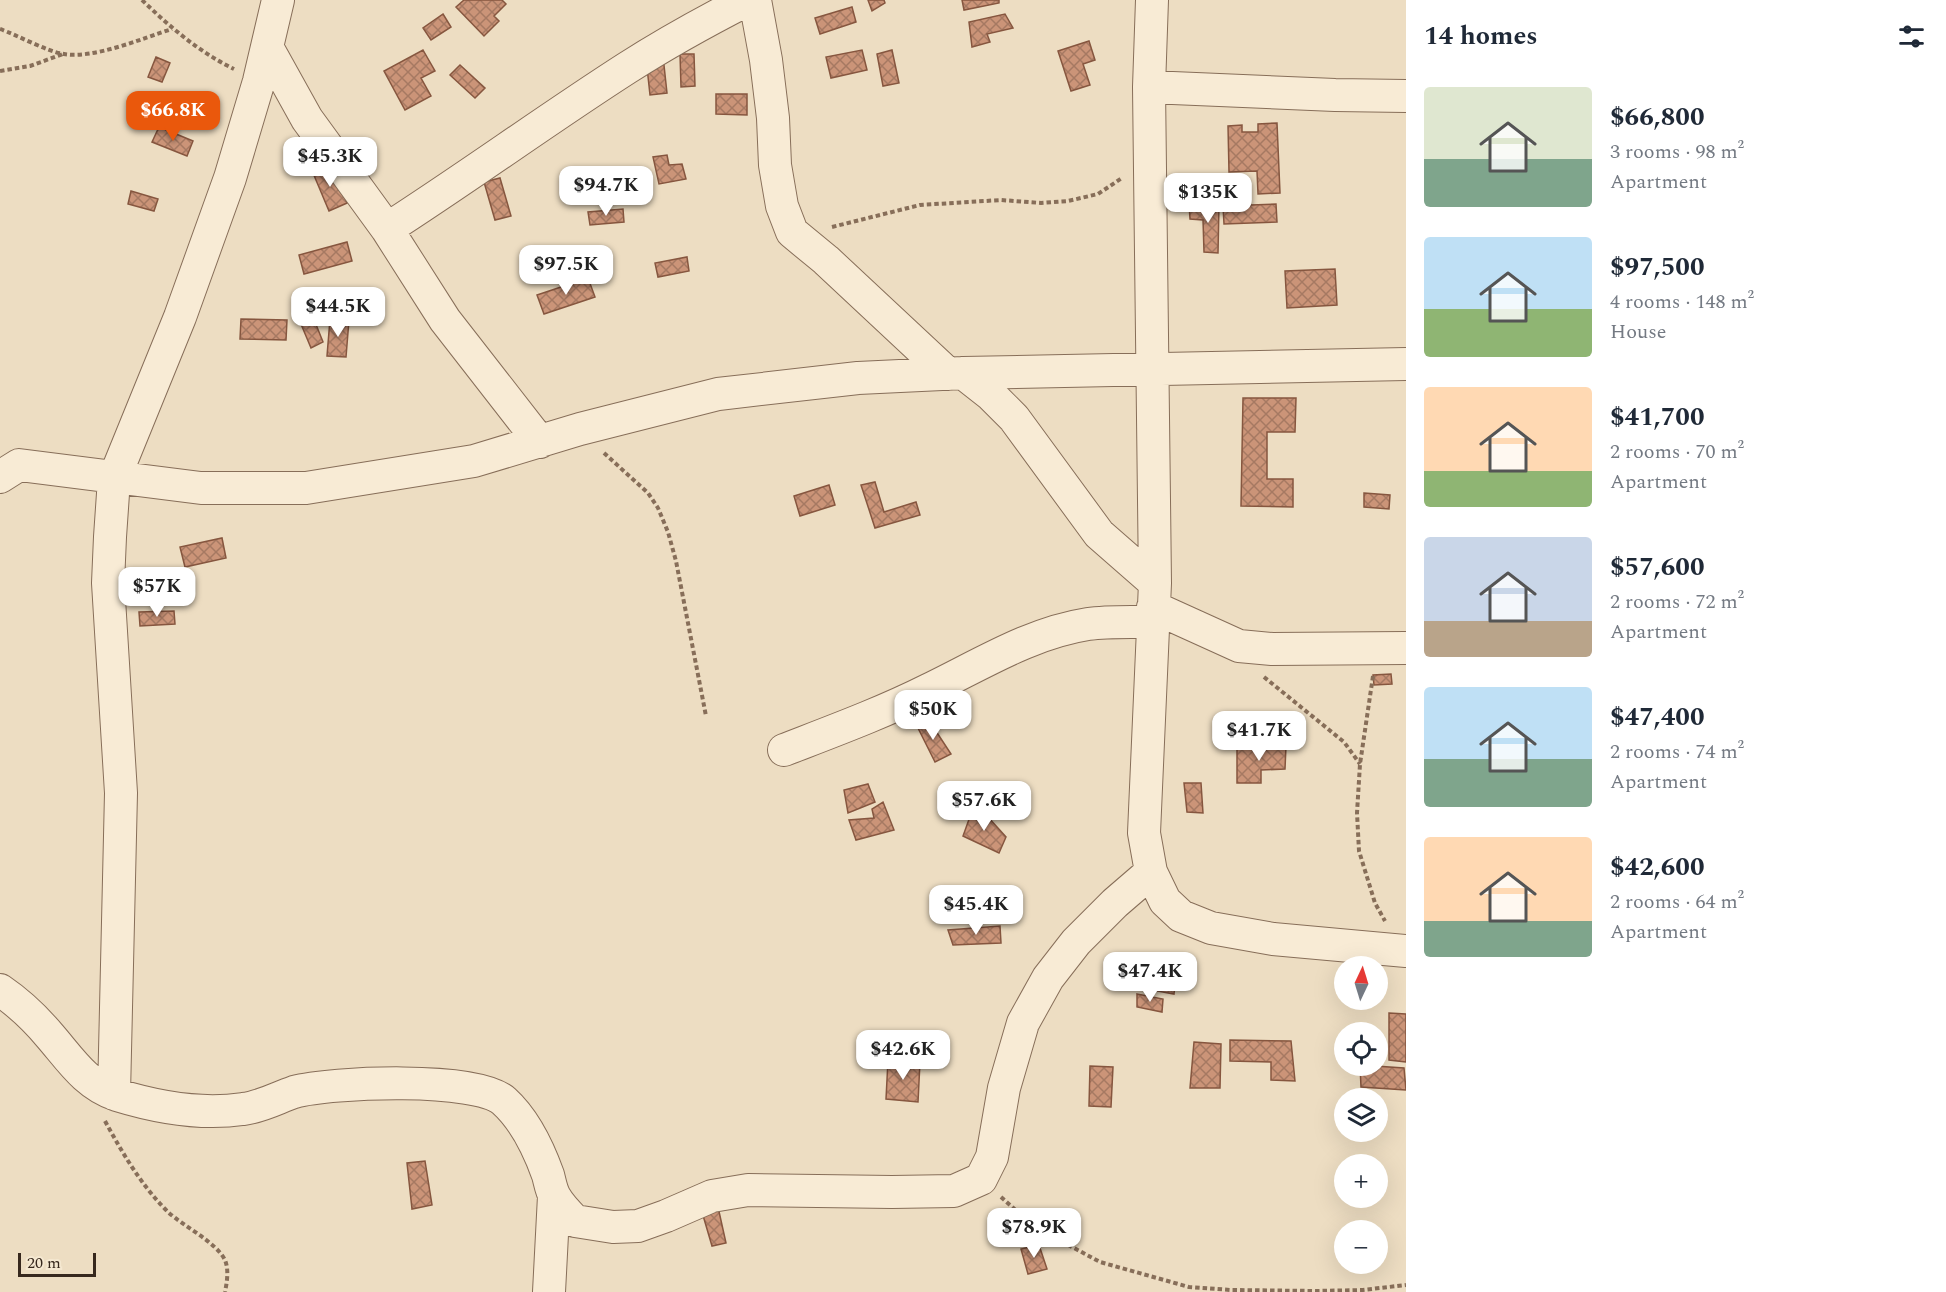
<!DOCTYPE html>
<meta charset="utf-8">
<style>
:root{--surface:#fff;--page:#f6f6f7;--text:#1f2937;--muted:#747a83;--accent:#ea580c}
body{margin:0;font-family:Spectral,serif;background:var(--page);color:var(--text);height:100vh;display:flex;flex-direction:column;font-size:22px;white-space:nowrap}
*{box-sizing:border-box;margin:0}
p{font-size:20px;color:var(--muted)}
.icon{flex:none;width:33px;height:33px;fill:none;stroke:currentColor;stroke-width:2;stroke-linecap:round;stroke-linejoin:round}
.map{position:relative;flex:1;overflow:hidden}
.details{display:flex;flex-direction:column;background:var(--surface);width:540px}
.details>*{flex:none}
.needle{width:39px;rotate:4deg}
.fabs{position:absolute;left:1334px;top:956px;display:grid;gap:12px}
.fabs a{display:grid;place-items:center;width:54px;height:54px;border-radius:50%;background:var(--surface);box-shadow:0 6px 24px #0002;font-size:30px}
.scale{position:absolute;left:18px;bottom:15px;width:78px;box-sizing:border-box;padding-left:6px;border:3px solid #37281d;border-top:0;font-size:16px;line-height:21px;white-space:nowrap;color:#37281d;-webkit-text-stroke:4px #f5e8d1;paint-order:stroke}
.price{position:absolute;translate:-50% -51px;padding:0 14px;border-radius:12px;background:#fff;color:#222;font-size:20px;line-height:39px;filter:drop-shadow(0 2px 3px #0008)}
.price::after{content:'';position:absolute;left:50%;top:36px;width:18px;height:14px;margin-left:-9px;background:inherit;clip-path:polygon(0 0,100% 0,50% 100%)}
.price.active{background:var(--accent);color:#fff}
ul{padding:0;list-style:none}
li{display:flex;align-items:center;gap:18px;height:150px;padding:0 18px}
li span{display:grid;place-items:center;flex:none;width:168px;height:120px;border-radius:6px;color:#555}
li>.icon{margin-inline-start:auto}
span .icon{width:72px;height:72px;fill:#fffc;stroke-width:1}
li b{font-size:26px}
h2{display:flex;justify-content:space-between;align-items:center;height:72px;padding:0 18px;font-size:26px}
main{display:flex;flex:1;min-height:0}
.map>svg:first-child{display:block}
</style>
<main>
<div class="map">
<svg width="1406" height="1292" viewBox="0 0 1406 1292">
<defs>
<pattern id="building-cross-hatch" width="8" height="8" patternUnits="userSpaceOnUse" patternTransform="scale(1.5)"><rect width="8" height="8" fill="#cb9478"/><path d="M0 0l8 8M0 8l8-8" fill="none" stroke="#a67962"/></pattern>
</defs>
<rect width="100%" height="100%" fill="#edddc2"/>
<path fill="url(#building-cross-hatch)" stroke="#86563f" stroke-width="1.5" d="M464,0H502L506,4L494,16L499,21L484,36L456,7Z
M868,0H884L885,3L872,11Z
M962,0H999V3L964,10Z
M852,7L856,22L820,34L815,18Z
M443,14L451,27L431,40L423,28Z
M1005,14L1013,28L987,34L990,42L972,47L969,22Z
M1089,41L1095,60L1083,64L1090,85L1071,91L1058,51Z
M423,50L435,71L421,78L431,96L405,110L384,71Z
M862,50L867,70L831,78L826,57Z
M892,50L899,83L883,86L877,54Z
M680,54H694L695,86L681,87Z
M663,56L667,93L650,95L646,58Z
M156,57L170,63L162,82L148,77Z
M460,65L485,88L475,98L450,75Z
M716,94H747V115L716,114Z
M1277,123L1280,193L1258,194L1257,171L1229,172L1228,126L1242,125V132H1258V124Z
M159,127L193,141L187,156L152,142Z
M667,155L669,165L682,164L686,179L659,184L653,157Z
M331,165L347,203L329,211L313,173Z
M500,178L511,216L495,220L484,182Z
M131,191L158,199L154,211L128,204Z
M1189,203L1219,205L1218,253L1204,252L1203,220L1190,219Z
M1276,204L1277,222L1224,224L1223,206Z
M623,209L624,222L590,225L588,212Z
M347,242L352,261L304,274L299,255Z
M687,257L689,271L658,277L655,263Z
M1335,269L1337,305L1287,308L1285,271Z
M588,278L595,297L544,314L537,295Z
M366,291L368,305L349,309L347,294Z
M311,312L323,342L311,348L298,317Z
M241,319L287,320L286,340L240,339Z
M330,319L349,320L346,357L327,356Z
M1243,398H1296L1295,432H1267V479H1293V507L1241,506Z
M875,482L884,512L916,502L920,515L875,528L861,485Z
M829,485L835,505L800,516L794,496Z
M1364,493L1390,495L1389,509L1364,507Z
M222,538L226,558L185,567L180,547Z
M174,611L175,624L140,626L139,612Z
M1391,674L1392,684L1374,685L1373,675Z
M928,719L951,754L935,762L917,726Z
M1286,746L1285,769L1261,770V783H1237V747Z
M1184,783H1201L1203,813L1187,812Z
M868,784L875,802L848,813L844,790Z
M883,802L894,830L856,840L849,820L874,818L872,809Z
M972,811L987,816L1006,837L999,853L963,836Z
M1000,926L1001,943L953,945L948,930Z
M1161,956L1178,957L1174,994L1157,991Z
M1137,994L1163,999L1162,1012L1137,1007Z
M1389,1013L1406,1014V1062L1389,1060Z
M1230,1040L1291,1041L1295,1081L1271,1080V1062L1230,1061Z
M1194,1042L1221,1044L1220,1088H1190Z
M888,1060L920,1062L918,1102L886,1099Z
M1360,1065L1404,1068L1406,1090L1361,1087Z
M1090,1066L1113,1067L1111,1107L1089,1106Z
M425,1161L432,1205L412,1209L407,1163Z
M718,1207L726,1243L712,1246L702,1212Z
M1039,1245L1047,1269L1028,1274L1021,1249Z"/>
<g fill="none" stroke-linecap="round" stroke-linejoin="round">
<defs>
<path id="minor" d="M755,0L766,60L773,118L775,165L782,206L792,232L826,260L948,374
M1152,0L1149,87L1155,583L1144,833L1151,872L1165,901L1181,916L1211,928L1273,939L1406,951
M267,47L307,119L387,229L445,320L540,442
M1149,87L1335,95L1406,96
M387,229C468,177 546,120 627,68C666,43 706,21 747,0
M963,373L991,395L1014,418L1099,534L1155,583
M0,477L19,465L201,488H306L474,461L580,429L718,394L858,378L963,373L1406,364
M1153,607L1239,646L1272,649L1406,648
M784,750C833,731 882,713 928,690C980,665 1030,633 1088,624C1108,621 1131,622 1152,622
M0,990C19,1003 35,1018 50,1036C70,1059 86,1085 117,1095C156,1107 202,1115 243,1109C261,1107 277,1098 294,1092C331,1082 477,1076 504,1101C525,1120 539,1150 548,1175C550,1182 551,1190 555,1197C560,1206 568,1214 575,1221L613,1227L638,1226L666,1216L712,1196L748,1190L892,1192L954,1191L981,1179L992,1157L1004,1088L1023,1023L1048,978L1076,942L1115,903L1151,872
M114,1094L121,793L108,583L110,537L114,479L180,317L230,178L259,81L278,0
M549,1292L554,1196"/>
</defs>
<use href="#minor" stroke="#876e59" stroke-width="34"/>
<path stroke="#876e59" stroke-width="4" stroke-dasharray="4.5 3" stroke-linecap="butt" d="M142,0C170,27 199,52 234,69
M0,29C17,35 48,52 64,54C95,59 143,38 172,29
M0,71L30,66L63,54
M832,227L920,205L1001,200L1041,203L1068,201L1098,194L1122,178
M604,453L648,493L658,508L668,532L676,561L706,716
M1373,676L1360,764L1357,813L1359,851L1375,903L1385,921
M1264,677L1344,742L1360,764
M105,1121C123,1154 141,1185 168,1212C183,1226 216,1242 225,1260C229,1270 227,1282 225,1292
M1001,1197L1021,1215L1061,1241L1100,1262L1189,1287L1231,1290L1316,1291L1363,1290L1406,1285"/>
<use href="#minor" stroke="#f8ebd5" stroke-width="32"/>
</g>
</svg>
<div class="fabs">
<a><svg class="needle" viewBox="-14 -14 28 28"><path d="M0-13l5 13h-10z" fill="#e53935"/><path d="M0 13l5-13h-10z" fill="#747a83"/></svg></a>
<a><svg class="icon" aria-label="locate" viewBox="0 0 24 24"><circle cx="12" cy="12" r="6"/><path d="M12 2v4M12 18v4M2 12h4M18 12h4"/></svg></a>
<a><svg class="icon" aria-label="layers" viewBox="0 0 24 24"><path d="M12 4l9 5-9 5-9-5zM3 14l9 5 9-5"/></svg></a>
<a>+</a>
<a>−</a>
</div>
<div class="scale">20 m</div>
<b class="price active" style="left:173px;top:142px">$66.8K</b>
<b class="price" style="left:330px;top:188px">$45.3K</b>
<b class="price" style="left:606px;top:217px">$94.7K</b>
<b class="price" style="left:1208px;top:224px">$135K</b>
<b class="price" style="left:566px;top:296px">$97.5K</b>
<b class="price" style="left:338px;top:338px">$44.5K</b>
<b class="price" style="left:157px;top:618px">$57K</b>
<b class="price" style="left:933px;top:741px">$50K</b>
<b class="price" style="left:1259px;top:762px">$41.7K</b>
<b class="price" style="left:984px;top:832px">$57.6K</b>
<b class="price" style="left:976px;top:936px">$45.4K</b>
<b class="price" style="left:1150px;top:1003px">$47.4K</b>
<b class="price" style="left:903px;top:1081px">$42.6K</b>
<b class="price" style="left:1034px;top:1259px">$78.9K</b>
</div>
<section class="details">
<h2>14 homes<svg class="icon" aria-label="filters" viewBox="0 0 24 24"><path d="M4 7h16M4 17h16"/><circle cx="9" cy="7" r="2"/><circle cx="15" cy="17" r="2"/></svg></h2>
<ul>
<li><span style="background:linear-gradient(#dfe7d0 60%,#7fa58c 0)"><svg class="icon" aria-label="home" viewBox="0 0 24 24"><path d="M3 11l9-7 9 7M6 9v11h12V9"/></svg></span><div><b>$66,800</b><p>3 rooms · 98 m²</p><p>Apartment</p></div></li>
<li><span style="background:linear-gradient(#bfe0f5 60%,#8fb573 0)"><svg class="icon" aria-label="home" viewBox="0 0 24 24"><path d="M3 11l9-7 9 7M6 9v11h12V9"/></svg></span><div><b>$97,500</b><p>4 rooms · 148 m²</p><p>House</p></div></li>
<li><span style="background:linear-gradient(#ffd9b3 70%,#8fb573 0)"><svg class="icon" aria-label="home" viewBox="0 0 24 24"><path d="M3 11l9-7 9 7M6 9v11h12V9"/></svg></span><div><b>$41,700</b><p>2 rooms · 70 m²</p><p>Apartment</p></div></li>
<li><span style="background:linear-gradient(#c9d6e8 70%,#b9a48a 0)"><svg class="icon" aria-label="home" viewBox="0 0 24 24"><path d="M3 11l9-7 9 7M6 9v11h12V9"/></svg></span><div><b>$57,600</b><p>2 rooms · 72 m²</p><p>Apartment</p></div></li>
<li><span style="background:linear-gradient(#bfe0f5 60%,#7fa58c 0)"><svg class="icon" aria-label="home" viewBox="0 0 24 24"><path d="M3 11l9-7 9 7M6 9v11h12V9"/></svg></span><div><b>$47,400</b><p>2 rooms · 74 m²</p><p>Apartment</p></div></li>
<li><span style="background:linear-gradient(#ffd9b3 70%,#7fa58c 0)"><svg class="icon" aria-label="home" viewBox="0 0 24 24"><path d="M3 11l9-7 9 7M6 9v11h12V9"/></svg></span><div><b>$42,600</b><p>2 rooms · 64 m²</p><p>Apartment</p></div></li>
</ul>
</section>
</main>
